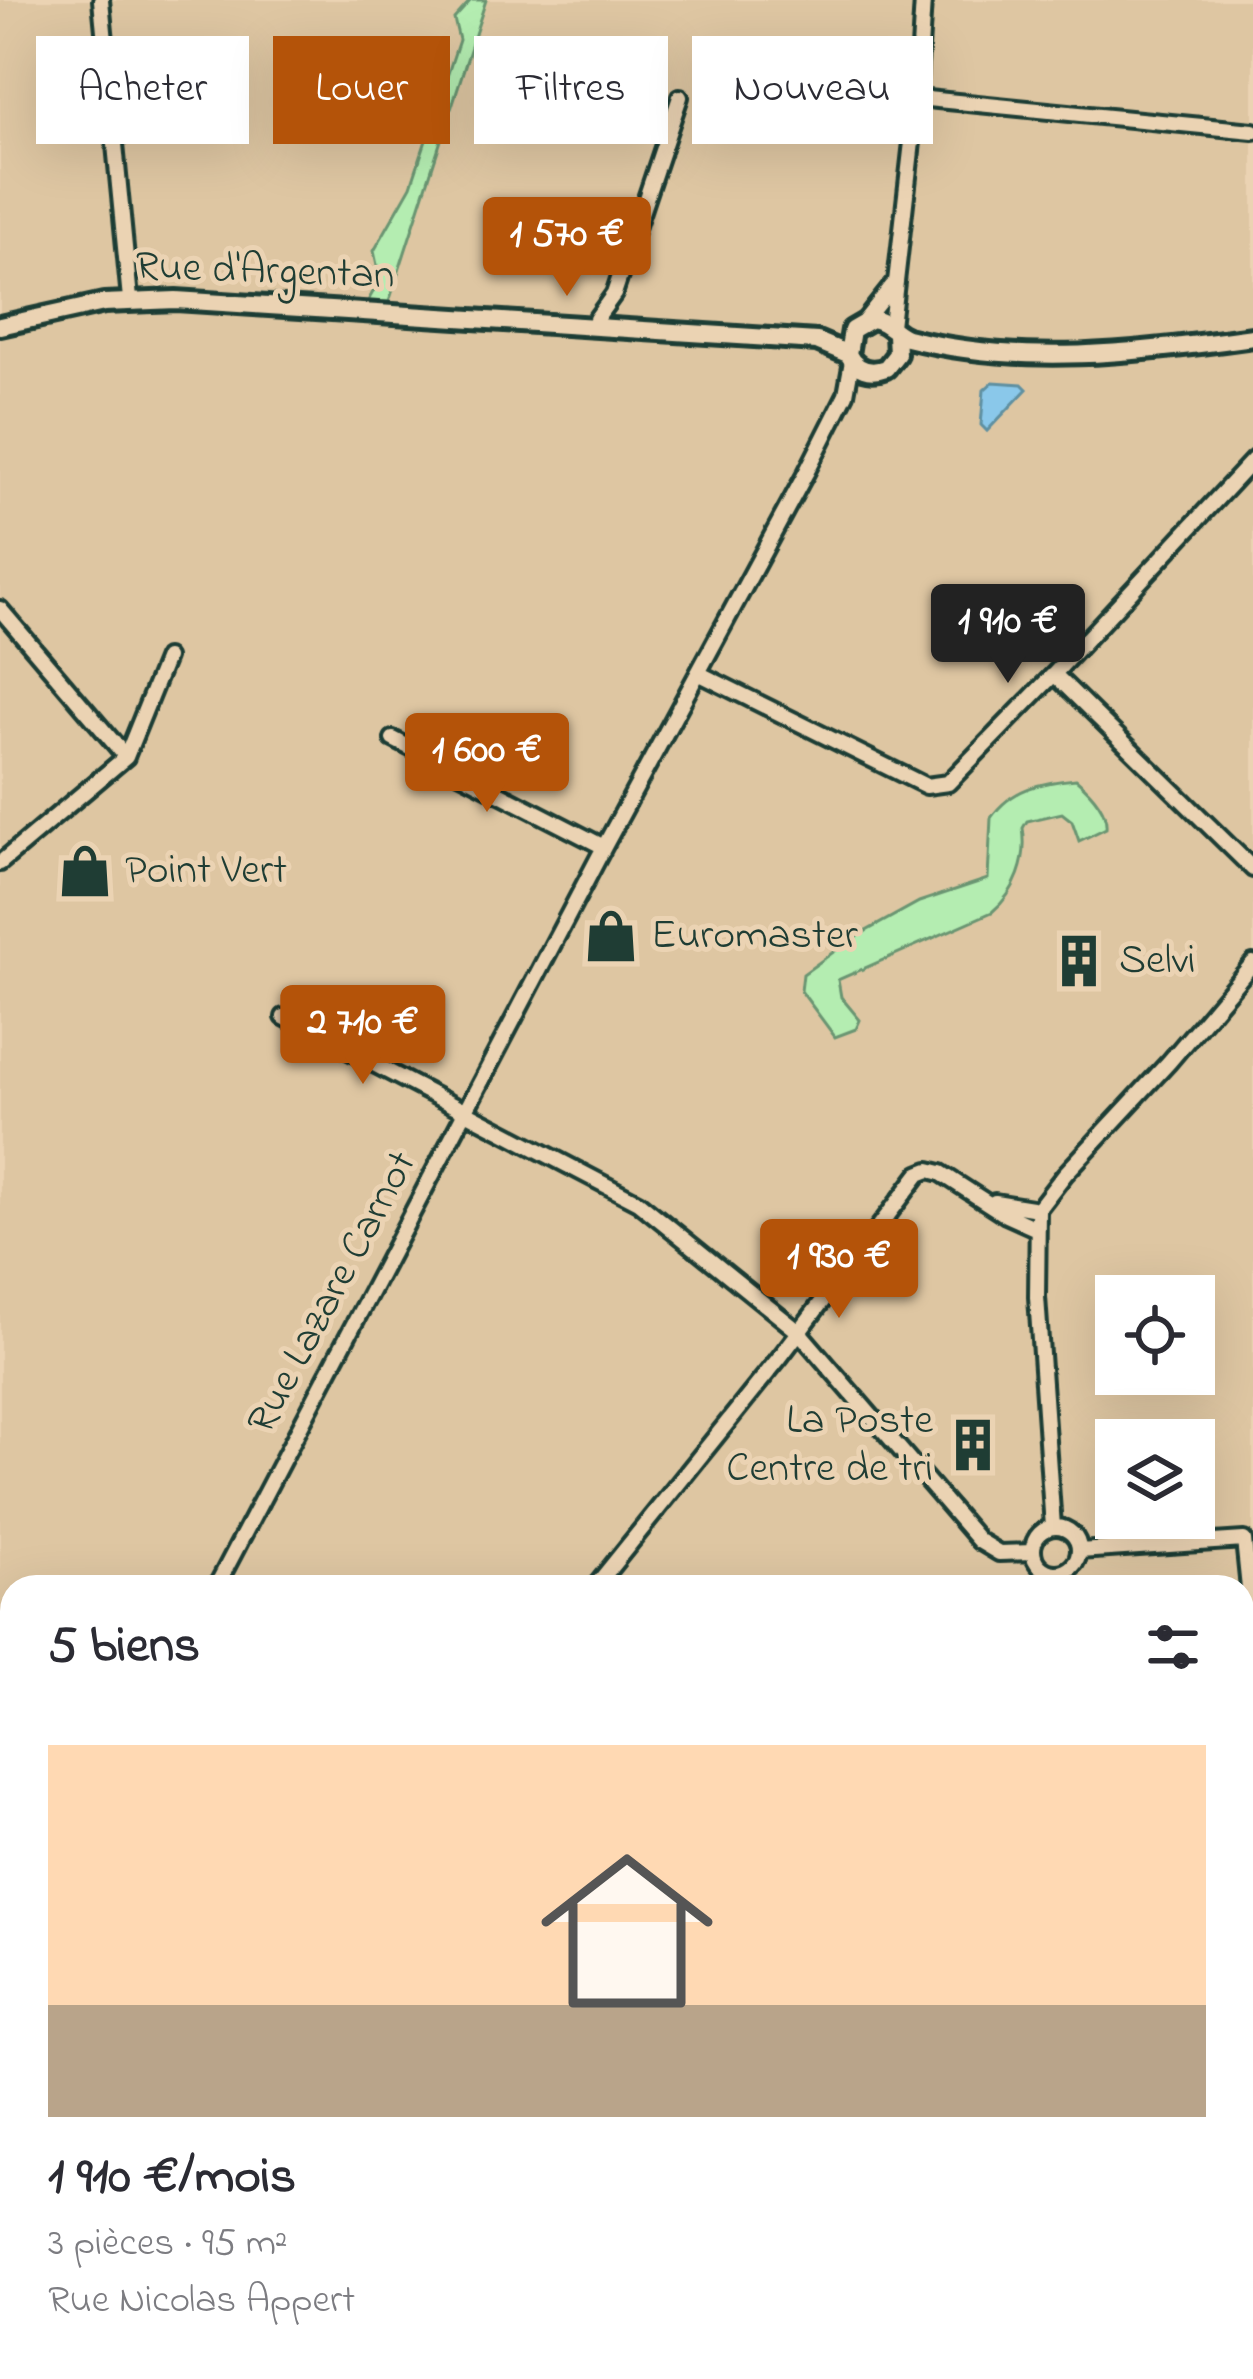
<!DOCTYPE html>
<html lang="fr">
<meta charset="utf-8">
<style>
:root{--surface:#fff;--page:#f2f2f3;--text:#2b2b33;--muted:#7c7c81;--line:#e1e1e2;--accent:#b45309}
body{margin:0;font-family:"Indie Flower",sans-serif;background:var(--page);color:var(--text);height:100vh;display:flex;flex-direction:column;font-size:45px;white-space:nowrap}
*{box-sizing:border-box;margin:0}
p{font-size:39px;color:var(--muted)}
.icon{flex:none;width:66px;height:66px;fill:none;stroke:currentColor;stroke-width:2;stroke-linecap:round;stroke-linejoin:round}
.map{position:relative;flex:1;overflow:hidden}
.side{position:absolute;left:0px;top:1575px;width:1254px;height:804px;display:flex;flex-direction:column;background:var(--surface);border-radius:36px 36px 0 0;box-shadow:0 12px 48px #0002}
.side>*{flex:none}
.guide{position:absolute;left:36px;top:36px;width:1182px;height:108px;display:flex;gap:24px}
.buttons{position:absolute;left:1095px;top:1275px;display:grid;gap:24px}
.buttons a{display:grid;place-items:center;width:120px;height:120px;border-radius:0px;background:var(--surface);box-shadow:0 12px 48px #0002;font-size:60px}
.price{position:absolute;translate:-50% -102px;padding:0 27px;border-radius:12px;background:var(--accent);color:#fff;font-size:39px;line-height:78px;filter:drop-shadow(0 3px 6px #0008)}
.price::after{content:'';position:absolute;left:50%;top:72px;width:36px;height:27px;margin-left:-18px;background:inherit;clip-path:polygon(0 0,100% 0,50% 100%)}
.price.active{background:#222;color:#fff}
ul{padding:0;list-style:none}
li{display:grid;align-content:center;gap:24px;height:636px;padding:0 48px}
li+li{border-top:3px solid var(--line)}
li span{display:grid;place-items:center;height:372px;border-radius:0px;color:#555}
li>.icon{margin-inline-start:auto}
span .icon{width:216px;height:216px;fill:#fffc;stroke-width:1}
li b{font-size:51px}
h2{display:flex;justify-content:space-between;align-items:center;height:144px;padding:0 48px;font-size:51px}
.tag{padding:0 42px;border-radius:0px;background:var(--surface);box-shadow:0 12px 48px #0002;font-size:42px;line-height:108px}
.tag.active{background:var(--accent);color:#fff}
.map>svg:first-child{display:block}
</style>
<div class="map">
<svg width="1253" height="2379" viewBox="0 0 1253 2379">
<rect width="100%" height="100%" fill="#ebd3b3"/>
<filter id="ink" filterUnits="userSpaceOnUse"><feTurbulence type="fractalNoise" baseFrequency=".00833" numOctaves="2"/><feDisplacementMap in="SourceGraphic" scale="24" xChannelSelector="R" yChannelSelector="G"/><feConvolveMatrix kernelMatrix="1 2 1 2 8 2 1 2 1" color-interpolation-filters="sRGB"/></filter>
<g filter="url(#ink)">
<path fill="#dec6a2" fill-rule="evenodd" d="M0,0H1253V1866L1242,1864V1587H12V1788L0,1785ZM1116,1296H1194V1374H1116ZM1116,1440H1194V1518H1116Z
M192,2367H468L472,2379H195Z"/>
<path fill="#b4edb1" stroke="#6a9572" stroke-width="3" d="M471,0H486L389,302L368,301L380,279L374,251L411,186L459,40L454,19Z
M1076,779C1090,791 1108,809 1106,828L1079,841L1072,821L1062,813L1027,821L1023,828C1028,860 1016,892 992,912L838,980L841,997L860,1020L856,1029L835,1037L801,991L803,974L850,940L919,902L988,879L991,818C1011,788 1043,782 1076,779Z
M0,1888L12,1894V2033L0,2048Z"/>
<path fill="#8ac8ea" stroke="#5f90a1" stroke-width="3" d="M993,382L1022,384L1027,389L987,431L981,425L984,390Z"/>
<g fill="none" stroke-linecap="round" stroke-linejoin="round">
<path stroke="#858874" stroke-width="30" d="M213,2367L216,2379"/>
<path stroke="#858874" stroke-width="72" d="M310,2367L313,2379
M392,2367L396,2379"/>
<defs>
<path id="minor" d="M101,0L130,299
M917,98L1253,131
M865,320L892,286
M891,326L917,98L923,0
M596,327V319L614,294L680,97
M0,609L126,757
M698,673L926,786L948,783L1054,674L1253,869
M1054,674L1253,460
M393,739L604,847
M0,863L126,757L166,658
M284,1017L638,1202L799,1332L979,1541L999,1553L1033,1552
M995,1202L1038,1209
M1053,1527L1037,1297L1038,1209L1065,1174L1169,1062L1253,963
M1033 1550a23 23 0 1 1 46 0a23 23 0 1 1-46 0Z
M1079,1551L1244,1540L1253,1627
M216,1587L604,847L806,473L846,394L852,361
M595,1587L780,1357L919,1174L929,1170L941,1173L1006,1215L1035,1228
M0,2070L12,2056"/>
<path id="major" d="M0,326L104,303L176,300L817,341L848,354
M896,334L897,354L886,368C870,374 856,370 848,354L852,330L871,319C888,321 893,333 907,338C1021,367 1138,353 1253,337
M0,1711L12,1713
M1242,1891L1253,1893"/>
</defs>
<use href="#minor" stroke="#1f3d34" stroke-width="22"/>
<use href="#major" stroke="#1f3d34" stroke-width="26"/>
<use href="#minor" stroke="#ebd3b3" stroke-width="14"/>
<use href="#major" stroke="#ebd3b3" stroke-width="16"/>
<defs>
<path id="rail" d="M0,1801L12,1803
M1242,2047L1253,2050"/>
</defs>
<use href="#rail" stroke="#1f3d34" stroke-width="8"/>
<use href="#rail" stroke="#ebd3b3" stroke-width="3" stroke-dasharray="9" stroke-linecap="butt"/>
</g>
</g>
<defs>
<symbol id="shop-bare" viewBox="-9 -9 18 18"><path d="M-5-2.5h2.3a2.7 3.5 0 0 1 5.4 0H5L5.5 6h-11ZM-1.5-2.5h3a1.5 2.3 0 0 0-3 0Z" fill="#1f3d34" stroke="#ebd3b3" stroke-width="2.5" paint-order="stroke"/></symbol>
<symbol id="building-bare" viewBox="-9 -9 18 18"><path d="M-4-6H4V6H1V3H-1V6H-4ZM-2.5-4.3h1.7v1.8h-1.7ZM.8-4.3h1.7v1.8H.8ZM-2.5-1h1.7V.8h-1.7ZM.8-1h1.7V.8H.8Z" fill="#1f3d34" stroke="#ebd3b3" stroke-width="2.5" paint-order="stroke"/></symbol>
</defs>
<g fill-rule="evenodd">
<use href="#shop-bare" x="47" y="833" width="76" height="76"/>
<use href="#shop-bare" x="573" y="898" width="76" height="76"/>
<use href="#building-bare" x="1041" y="923" width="76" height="76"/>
<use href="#building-bare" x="935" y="1407" width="76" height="76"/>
</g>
<g text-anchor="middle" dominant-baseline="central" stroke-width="10" stroke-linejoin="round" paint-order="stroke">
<g font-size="42" fill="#1f3d34" stroke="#ebd3b3">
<text transform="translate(265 272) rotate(2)">Rue d'Argentan</text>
<text transform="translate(333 1293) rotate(-62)">Rue Lazare Carnot</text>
</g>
<g font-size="42" fill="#1f3d34" stroke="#ebd3b3" text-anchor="start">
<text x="125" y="871">Point Vert</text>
<text x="651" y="936">Euromaster</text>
<text x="1119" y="961">Selvi</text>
<text x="933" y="1421" text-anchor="end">La Poste<tspan x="933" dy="48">Centre de tri</tspan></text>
</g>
</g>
</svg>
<div class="buttons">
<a><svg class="icon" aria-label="locate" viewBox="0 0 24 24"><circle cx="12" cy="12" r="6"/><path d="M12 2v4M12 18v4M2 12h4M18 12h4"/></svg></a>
<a><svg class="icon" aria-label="layers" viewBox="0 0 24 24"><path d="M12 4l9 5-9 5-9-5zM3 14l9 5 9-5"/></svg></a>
</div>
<b class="price" style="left:567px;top:299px">1 570 €</b>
<b class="price active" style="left:1008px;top:686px">1 910 €</b>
<b class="price" style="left:487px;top:815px">1 600 €</b>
<b class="price" style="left:363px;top:1087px">2 710 €</b>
<b class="price" style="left:839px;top:1321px">1 930 €</b>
<div class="guide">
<a class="tag">Acheter</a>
<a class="tag active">Louer</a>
<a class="tag">Filtres</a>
<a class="tag">Nouveau</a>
</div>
<section class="side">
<h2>5 biens<svg class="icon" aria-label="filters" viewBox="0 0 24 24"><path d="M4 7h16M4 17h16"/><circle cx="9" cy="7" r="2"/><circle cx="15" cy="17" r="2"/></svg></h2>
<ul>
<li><span style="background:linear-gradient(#ffd9b3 70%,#b9a48a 0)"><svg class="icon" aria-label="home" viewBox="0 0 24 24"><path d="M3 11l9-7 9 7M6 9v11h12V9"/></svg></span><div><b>1 910 €/mois</b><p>3 pièces · 95 m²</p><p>Rue Nicolas Appert</p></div></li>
</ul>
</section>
</div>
